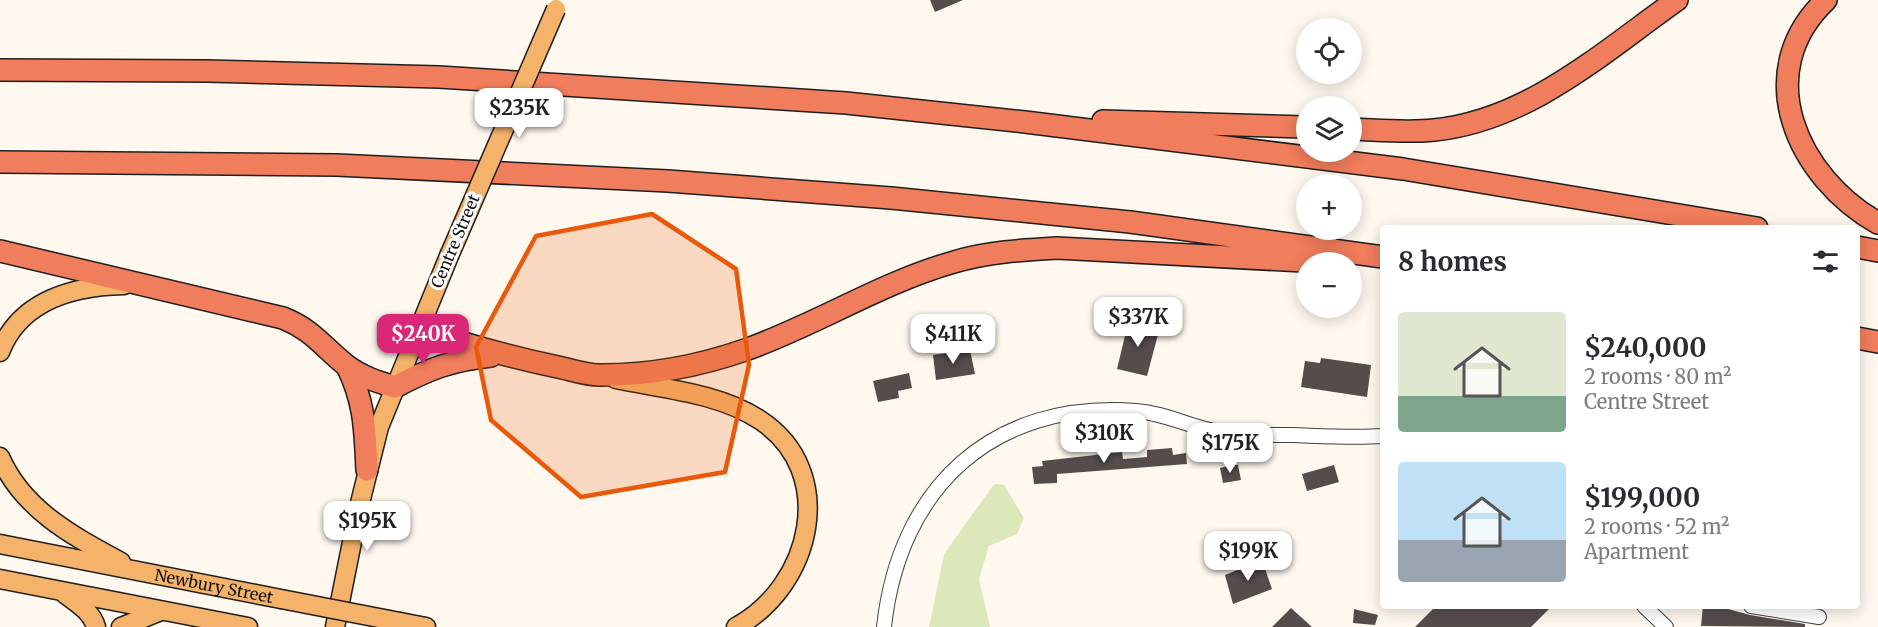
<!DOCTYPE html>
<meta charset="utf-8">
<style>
:root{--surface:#fff;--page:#f7f7f7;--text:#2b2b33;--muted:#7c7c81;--accent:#db2777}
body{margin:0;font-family:Merriweather,serif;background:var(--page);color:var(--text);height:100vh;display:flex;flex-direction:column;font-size:22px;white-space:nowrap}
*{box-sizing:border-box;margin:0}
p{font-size:20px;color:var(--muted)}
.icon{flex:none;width:33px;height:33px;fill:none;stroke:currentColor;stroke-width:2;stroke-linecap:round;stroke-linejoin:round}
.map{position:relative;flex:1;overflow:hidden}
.panel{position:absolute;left:1380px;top:225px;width:480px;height:384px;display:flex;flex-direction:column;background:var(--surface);border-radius:6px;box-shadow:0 3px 15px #0003}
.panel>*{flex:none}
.tools{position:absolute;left:1296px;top:18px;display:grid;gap:12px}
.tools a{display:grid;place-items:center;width:66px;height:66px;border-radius:50%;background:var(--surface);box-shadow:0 3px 15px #0003;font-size:30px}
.price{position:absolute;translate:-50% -51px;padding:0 14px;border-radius:12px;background:#fff;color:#222;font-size:20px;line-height:39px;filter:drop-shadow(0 2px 3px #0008)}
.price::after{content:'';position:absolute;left:50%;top:36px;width:18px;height:14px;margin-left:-9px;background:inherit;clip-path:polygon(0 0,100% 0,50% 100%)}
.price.active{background:var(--accent);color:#fff}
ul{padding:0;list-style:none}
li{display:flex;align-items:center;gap:18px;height:150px;padding:0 18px}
li span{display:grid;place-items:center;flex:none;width:168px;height:120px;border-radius:6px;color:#555}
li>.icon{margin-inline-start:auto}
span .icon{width:72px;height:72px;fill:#fffc;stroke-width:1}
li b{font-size:26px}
h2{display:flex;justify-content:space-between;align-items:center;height:72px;padding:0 18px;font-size:26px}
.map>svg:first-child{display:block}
</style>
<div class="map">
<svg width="1878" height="627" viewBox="0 0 1878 627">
<rect width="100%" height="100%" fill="#fef8ef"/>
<path fill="#dde8ba" d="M994,484L1004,485L1024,518L1017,534L989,546L979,579L990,627H929L944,554Z"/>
<path fill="#564c4b" d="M930,0H963L935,12Z
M1129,319L1160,327L1147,376L1117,369Z
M970,350L975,374L936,380L933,355Z
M1321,358L1371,365L1367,397L1301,387L1305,361L1320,363Z
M909,373L912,388L898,391L899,398L878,402L873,381Z
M1172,448L1173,455L1186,453L1187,464L1057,474V483L1034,484L1032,467L1043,466L1042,461L1122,452L1123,459L1147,457V450Z
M1233,465H1238L1241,480L1223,483L1220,468Z
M1334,465L1339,482L1307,491L1302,474Z
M1262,560L1272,589L1233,604L1225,575Z
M1436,606H1552L1531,627H1415Z
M1703,606H1717L1750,615L1805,624V627L1701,626Z
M1291,608L1312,627H1272Z
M1354,609L1378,615L1375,625L1353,623Z"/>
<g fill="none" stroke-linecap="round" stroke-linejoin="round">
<defs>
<path id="minor" d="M1644,606L1666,627
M1751,606L1819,617
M884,627C899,488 992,400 1136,411C1165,413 1190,427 1219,432C1243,436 1268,435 1292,435C1322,436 1353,438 1383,436"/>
<g id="major">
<path d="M0,352C20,300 74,286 124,285"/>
<path d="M616,379C664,389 719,393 760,420C839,472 812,586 736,627"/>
<path d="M0,457C23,510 73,536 121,562"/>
<path id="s1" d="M0,544L281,599"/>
<path d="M0,579L248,627"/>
<path d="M65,594C77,603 92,612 96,627"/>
<path d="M400,622L426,627"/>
<path d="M121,627L161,611"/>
<path d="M335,627L359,507L379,427L449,256"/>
</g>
<path id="highway" d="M1826,0C1749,73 1798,178 1878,223
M0,70L207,71L439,77L846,103L1025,122L1403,169L1757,228
M1103,121L1306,127
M1352,129C1379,130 1406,133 1434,130C1528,121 1603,52 1677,0
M0,162L337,165L668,181L891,198L1130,222L1383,257
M1857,247L1878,251
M0,251L283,318C313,330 323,347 347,366C362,377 378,382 395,387C429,369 452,360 491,356
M417,329C464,344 510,357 558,367C572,370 588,376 602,375C650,375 699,366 745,350C816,325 880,283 954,262C987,252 1022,250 1057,248L1322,262
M1857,338L1878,342
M347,366C365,403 365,430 367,470"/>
</defs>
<use href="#minor" stroke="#414141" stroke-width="16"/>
<use href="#major" stroke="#1f1f1f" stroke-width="21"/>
<use href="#highway" stroke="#1f1f1f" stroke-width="24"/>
<use href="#minor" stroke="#fff" stroke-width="14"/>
<use href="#major" stroke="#f4b26a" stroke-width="18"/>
<use href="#highway" stroke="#f07d5c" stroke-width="21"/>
<defs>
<path id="major-bridge" d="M449,256L556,9
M281,599L400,622"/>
</defs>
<use href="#major-bridge" stroke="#1f1f1f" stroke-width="21" stroke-linecap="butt"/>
<use href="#major-bridge" stroke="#f4b26a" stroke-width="18"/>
</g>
<path fill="#e8590c" fill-opacity="0.2" stroke="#e8590c" stroke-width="4.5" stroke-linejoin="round" d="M652,214L736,269L749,365L725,472L581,497L491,420L476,347L536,236Z"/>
<g text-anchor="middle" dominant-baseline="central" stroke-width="6" stroke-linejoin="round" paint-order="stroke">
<g font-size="16" fill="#0e0e0e" stroke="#fff">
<text transform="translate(455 241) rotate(-67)">Centre Street</text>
<text stroke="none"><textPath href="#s1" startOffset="218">Newbury Street</textPath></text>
</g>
</g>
</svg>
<div class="tools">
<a><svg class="icon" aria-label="locate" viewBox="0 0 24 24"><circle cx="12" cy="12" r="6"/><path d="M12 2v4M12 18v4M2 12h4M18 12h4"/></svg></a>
<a><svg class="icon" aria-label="layers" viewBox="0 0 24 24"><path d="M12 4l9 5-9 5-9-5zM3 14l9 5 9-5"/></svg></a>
<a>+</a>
<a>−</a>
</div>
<b class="price" style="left:519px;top:139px">$235K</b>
<b class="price" style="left:1138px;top:348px">$337K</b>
<b class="price active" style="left:423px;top:365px">$240K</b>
<b class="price" style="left:953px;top:365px">$411K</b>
<b class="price" style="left:1104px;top:464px">$310K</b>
<b class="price" style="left:1230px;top:474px">$175K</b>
<b class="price" style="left:367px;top:552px">$195K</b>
<b class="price" style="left:1248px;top:582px">$199K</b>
<section class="panel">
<h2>8 homes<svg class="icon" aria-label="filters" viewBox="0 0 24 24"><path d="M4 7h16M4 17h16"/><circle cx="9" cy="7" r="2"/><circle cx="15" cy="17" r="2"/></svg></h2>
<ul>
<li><span style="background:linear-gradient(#dfe7d0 70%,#7fa58c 0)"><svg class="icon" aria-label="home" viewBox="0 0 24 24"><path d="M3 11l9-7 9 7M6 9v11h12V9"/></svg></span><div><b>$240,000</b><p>2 rooms · 80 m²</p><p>Centre Street</p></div></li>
<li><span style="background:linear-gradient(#bfe0f5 65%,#9aa5b1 0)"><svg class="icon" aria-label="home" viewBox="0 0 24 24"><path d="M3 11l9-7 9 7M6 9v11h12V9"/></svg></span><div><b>$199,000</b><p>2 rooms · 52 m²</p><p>Apartment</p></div></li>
</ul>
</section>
</div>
